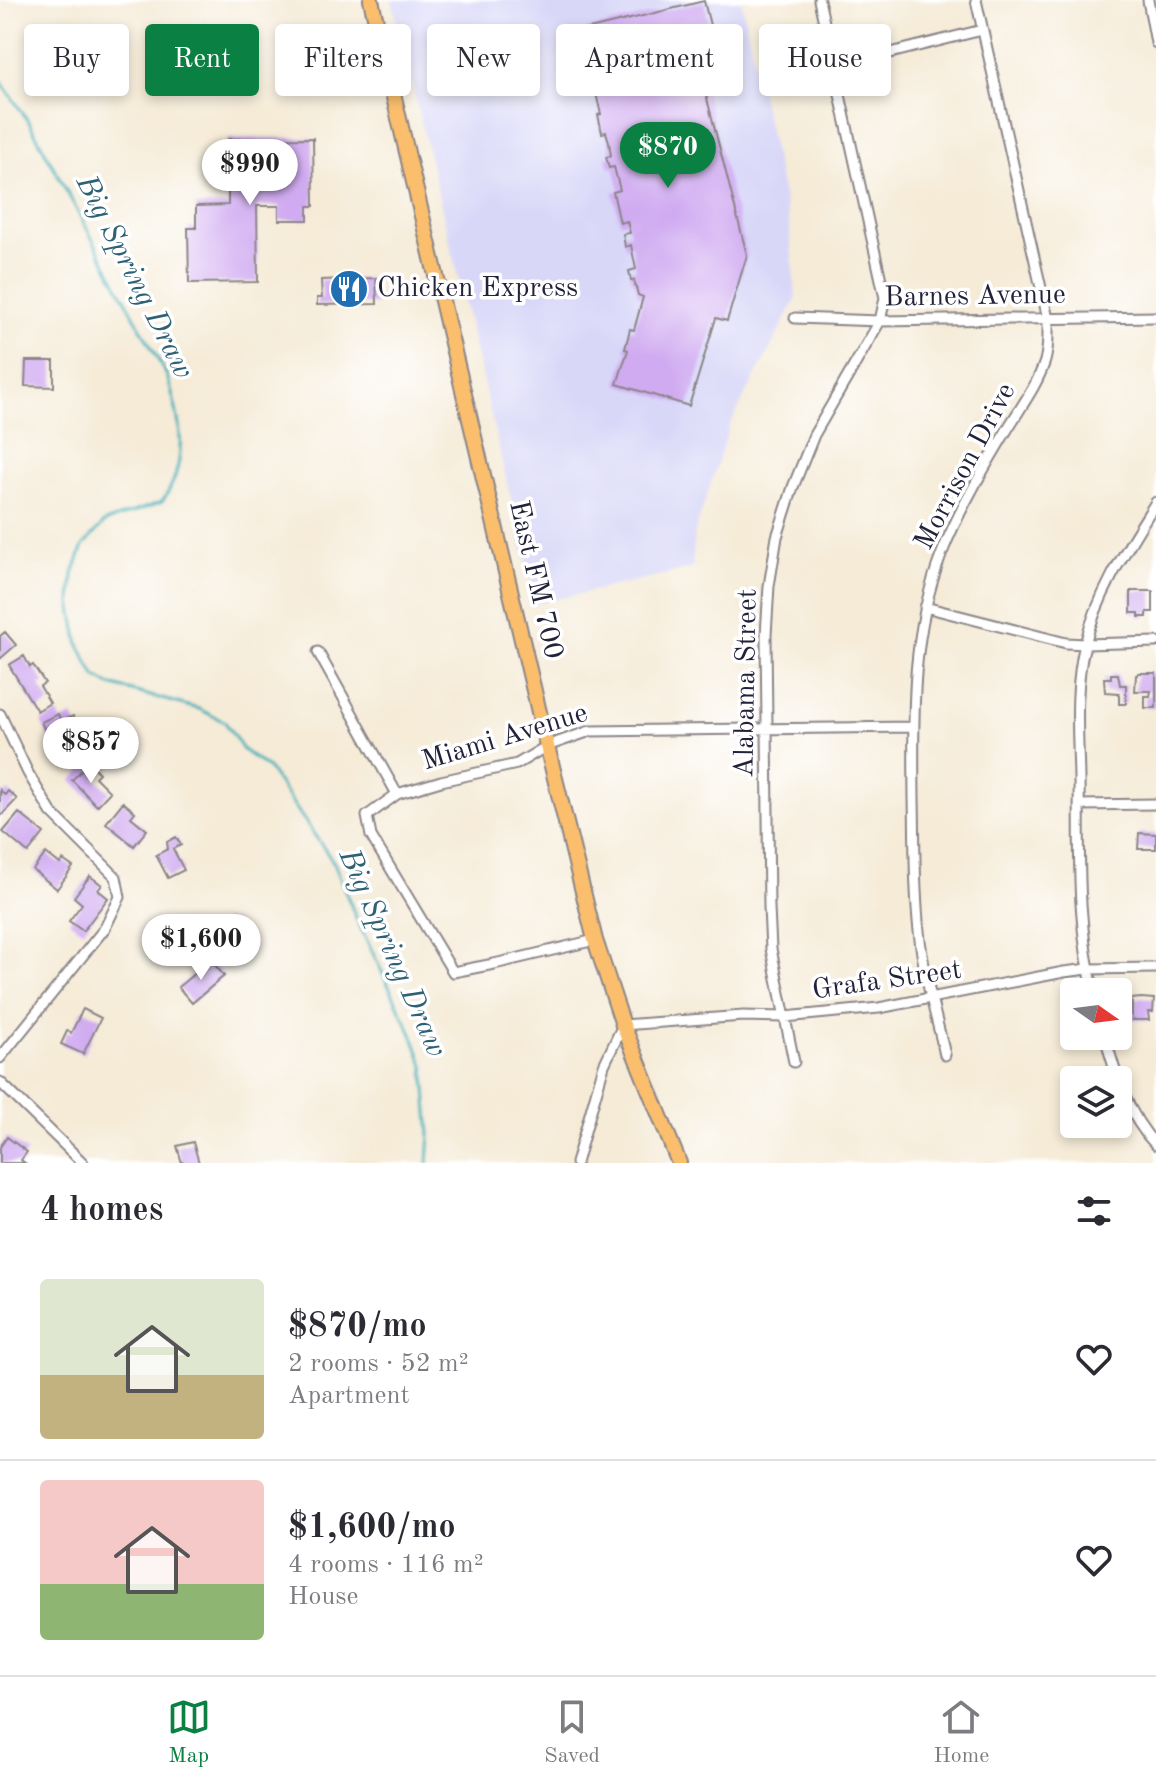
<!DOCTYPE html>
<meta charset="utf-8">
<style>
:root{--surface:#fff;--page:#f2f2f3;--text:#2b2b33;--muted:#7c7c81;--line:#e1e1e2;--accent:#0b8043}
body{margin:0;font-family:"Old Standard TT",serif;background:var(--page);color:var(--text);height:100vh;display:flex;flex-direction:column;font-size:30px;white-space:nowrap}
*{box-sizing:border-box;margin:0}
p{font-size:26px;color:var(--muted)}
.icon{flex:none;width:44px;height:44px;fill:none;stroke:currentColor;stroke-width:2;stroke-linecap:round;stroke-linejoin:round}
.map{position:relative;height:1163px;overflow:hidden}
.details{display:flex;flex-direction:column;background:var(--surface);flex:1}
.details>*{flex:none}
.banner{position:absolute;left:24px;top:24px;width:1108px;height:72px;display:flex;gap:16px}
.needle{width:52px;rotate:104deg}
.controls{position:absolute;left:1060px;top:978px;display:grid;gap:16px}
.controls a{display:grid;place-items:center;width:72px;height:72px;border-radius:8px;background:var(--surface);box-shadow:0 4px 12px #0003;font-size:40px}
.price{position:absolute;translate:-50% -68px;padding:0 18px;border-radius:28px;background:#fff;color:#222;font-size:26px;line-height:52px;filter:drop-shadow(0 2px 4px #0008)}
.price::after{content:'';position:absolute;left:50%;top:48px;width:24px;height:18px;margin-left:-12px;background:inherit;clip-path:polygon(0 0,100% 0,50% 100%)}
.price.current{background:var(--accent);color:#fff}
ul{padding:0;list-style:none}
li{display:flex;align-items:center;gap:24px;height:200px;padding:0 40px}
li+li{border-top:2px solid var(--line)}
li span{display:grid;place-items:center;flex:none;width:224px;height:160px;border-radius:8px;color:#555}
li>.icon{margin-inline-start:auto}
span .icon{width:96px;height:96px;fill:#fffc;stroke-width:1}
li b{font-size:34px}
h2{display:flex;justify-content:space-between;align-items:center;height:96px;padding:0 40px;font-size:34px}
.pill{padding:0 28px;border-radius:8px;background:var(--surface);box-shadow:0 4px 12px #0003;font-size:28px;line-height:72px}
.pill.current{background:var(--accent);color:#fff}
.tabs{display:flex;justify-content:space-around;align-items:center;height:112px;border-top:2px solid var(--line);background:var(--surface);font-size:22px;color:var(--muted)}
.tabs a{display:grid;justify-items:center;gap:4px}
.tabs .current{color:var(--accent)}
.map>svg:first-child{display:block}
</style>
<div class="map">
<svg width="1156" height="1163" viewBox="0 0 1156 1163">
<rect width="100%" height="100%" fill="#fff"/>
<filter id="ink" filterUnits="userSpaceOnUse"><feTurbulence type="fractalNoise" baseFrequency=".0125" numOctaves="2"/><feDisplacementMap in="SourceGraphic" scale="16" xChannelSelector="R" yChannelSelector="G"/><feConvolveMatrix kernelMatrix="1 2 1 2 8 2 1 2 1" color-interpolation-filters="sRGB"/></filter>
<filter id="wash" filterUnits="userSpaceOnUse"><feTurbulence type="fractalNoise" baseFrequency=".006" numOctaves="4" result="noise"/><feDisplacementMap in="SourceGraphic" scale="32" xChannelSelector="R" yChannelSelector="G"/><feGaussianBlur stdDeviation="1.8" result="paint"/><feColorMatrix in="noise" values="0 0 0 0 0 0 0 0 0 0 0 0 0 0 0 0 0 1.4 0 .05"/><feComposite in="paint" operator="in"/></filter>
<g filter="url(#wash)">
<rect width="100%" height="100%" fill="#f5ebd7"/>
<path fill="#d8d7f8" d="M392,0H741L789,223L796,299L730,425L695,531L692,568L536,604Z"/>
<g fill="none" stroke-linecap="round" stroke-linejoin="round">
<path stroke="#3fafba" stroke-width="3" d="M0,80L29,122L167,376C181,421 190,461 162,502L105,522L83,546L73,574L71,603L79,645L95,676L110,685L199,709L225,722L243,750L268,768L334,863L356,918L412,1034L424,1066L430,1134L428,1163"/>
</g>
<g id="blocks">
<path fill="#d0abf1" d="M704,1L722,74L702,79L747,255L727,321L716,318L689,406L617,384L628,350L625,349L630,329L634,330L643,297L638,295L634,280L631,281L629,271L636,269L631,245L625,247L623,234L630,233L627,221L620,223L613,192L620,190L614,167L609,168L606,157L611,156L609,142L606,132L602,133L598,115L601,114L592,77L586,79L582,58L587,57L581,31Z
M313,138L314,206H308V220H279V206H257L258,282L189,283L188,228H196V206L228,205V139Z
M376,278L377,304L317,305V298H322L321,280Z
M26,361H54V387L25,386Z
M1131,591H1153V612H1147V617H1139V613H1131Z
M5,632L16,645L0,659V636Z
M24,656L30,667L33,665L45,683L40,686L50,703L37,711L9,665Z
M1138,673H1156V708H1145V696H1150L1151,691H1135L1136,675H1138Z
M1111,674H1118L1120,685H1126V704H1119V693L1105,692L1104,678H1111Z
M58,714L61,721L73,716L80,730L69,736L77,753L59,761L41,722Z
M89,763L99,773L95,777L110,792L97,806L72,780Z
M0,790L5,795L8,791L17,799L0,817Z
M123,802L135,812L131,817L147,830L134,846L106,823Z
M19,813L44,833L28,853L3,832Z
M1139,833L1156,834V849H1138Z
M176,837L181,845L173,849L184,870L168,878L156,855L168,849L167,842Z
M46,853L60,864L63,860L73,867L57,889L33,870Z
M90,876L102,885L98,890L108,898L83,931L69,921L82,904L74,897Z
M223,919L236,922L228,956L188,947L192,926L220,932Z
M211,960L224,976L192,1003L178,987Z
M1141,998L1154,999L1153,1012H1148L1149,1020H1132V999Z
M83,1009L101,1018L83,1054L61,1044L67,1031L71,1033Z
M7,1137L27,1152L21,1160L25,1163H0V1147Z
M193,1142L199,1163H182L177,1146Z"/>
</g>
</g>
<g filter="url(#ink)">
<use href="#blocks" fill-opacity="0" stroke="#8c8689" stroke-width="2"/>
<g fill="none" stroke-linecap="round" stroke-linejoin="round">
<defs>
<path id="street" d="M1148,0L1156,43
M763,85L982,30
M795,318L880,321L1156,317
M925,607L1066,643L1085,644L1156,642
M318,652L397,794L367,816L371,836L453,972L494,964L595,940
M0,714L28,773L51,812L116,877L120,897L105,928L0,1058
M397,794L441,781L517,764L547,746L590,731L913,727
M1079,805L1156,804
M1094,992C1076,922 1080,850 1079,778C1078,734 1074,687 1085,644C1098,592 1128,547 1156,502
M1105,1036C1115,1074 1128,1116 1156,1145
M945,1055C936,1015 923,973 919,931C914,887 915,842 914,798C913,713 911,633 942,553C959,510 983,470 1007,430C1020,408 1037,386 1045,361C1049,347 1048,333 1048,319L976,0
M794,1062L771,949L769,908L766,635L769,586L777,537L793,487L814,435L880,321L885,298L819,0
M0,1082L83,1163
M576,1163L604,1065L623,1025L743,1016L785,1017L879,1008L1064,972L1088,969L1156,968"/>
<path id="primary" d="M371,0L547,746L595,940L623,1025L679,1163"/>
</defs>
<use href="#street" stroke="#8c8689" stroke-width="13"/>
<use href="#primary" stroke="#8c8689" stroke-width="18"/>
<use href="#street" stroke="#fff" stroke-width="9"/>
<use href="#primary" stroke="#fabe6d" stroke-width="14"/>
</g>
</g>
<defs>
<symbol id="restaurant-disc" viewBox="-11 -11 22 22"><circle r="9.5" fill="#1f6fb2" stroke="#fff"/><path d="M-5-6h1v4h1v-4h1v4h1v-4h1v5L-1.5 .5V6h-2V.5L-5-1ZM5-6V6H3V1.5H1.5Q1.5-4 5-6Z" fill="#fff"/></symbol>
</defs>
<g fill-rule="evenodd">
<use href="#restaurant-disc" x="327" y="267" width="44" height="44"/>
</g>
<g text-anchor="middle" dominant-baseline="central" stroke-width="7" stroke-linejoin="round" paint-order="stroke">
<g font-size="28" fill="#22223b" stroke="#fff" text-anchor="start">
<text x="377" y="289">Chicken Express</text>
</g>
<g font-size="28" fill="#22223b" stroke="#fff">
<text transform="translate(975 297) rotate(-1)">Barnes Avenue</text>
<text transform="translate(966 467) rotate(-62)">Morrison Drive</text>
<text transform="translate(535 580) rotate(77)">East FM 700</text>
<text transform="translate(747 683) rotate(-89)">Alabama Street</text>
<text transform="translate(505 738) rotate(-17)">Miami Avenue</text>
<text transform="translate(887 981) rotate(-8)">Grafa Street</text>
</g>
<g font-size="30" font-style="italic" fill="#2f6174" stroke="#fff">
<text transform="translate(134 277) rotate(63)">Big Spring Draw</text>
<text transform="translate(392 953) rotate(66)">Big Spring Draw</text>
</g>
</g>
</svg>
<div class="controls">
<a><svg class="needle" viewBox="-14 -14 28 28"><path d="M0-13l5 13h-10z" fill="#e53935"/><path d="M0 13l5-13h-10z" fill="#7c7c81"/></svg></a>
<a><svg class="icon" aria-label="layers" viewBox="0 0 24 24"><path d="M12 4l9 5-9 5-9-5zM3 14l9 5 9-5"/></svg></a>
</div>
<b class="price current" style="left:668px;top:190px">$870</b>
<b class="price" style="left:250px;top:207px">$990</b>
<b class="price" style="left:91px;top:785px">$857</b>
<b class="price" style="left:201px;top:982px">$1,600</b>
<div class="banner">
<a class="pill">Buy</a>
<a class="pill current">Rent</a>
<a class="pill">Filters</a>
<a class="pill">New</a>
<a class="pill">Apartment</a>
<a class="pill">House</a>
</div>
</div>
<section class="details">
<h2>4 homes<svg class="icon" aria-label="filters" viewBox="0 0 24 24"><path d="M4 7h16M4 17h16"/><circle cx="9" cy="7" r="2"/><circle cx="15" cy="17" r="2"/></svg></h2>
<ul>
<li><span style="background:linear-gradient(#dfe7d0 60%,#c2b280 0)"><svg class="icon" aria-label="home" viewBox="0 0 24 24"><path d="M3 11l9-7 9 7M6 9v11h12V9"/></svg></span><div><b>$870/mo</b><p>2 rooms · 52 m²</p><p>Apartment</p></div><svg class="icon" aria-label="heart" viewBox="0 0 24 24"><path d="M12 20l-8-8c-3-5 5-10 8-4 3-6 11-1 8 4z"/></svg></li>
<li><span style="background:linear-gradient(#f6c9c9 65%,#8fb573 0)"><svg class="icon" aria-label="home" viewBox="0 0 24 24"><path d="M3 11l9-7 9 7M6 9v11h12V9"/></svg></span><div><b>$1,600/mo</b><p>4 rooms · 116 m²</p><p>House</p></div><svg class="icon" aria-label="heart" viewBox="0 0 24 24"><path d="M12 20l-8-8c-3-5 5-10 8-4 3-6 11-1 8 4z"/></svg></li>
</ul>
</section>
<nav class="tabs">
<a class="current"><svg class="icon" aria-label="map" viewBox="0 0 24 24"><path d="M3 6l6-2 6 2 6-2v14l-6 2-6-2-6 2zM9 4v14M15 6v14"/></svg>Map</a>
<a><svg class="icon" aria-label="saved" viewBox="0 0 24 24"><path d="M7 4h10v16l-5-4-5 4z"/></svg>Saved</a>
<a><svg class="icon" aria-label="home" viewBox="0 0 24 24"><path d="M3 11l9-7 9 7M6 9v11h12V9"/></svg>Home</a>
</nav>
